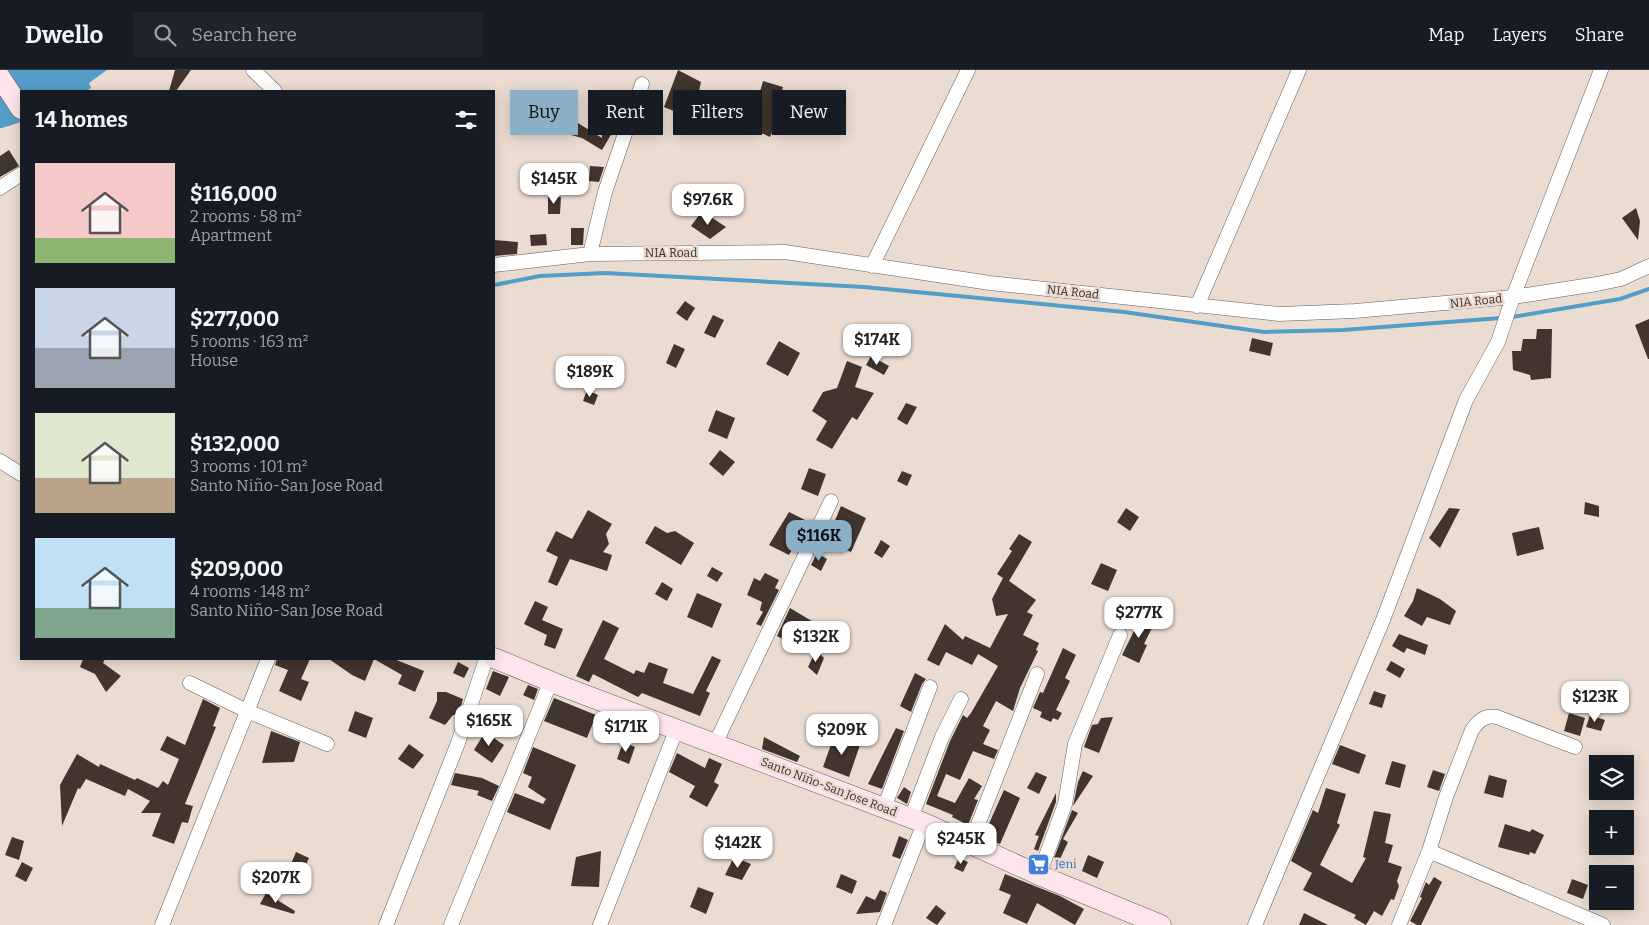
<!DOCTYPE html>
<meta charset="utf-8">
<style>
:root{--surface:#171b24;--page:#20242c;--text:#f1f3f6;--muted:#9ea1a6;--line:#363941;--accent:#8cafc8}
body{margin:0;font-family:Bitter,serif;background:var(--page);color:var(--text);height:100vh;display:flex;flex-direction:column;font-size:19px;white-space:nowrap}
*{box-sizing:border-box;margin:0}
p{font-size:16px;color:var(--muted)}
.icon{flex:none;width:28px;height:28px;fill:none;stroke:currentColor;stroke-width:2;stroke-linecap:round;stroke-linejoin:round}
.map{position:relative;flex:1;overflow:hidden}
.sheet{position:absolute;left:20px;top:20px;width:475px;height:570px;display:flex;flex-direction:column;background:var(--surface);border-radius:0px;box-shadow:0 2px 12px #0003}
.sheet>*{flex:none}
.hud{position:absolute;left:510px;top:20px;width:475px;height:45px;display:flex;gap:10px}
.controls{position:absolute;left:1589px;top:685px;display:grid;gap:10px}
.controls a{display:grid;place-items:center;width:45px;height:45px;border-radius:0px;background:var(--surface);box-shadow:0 2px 12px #0003;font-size:25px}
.price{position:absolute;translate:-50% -42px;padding:0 11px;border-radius:10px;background:#fff;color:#222;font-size:16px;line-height:32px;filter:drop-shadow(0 1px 2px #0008)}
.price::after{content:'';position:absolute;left:50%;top:30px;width:15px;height:11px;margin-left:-8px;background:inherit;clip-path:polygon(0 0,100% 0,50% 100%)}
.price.selected{background:var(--accent);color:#111}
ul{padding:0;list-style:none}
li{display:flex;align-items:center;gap:15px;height:125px;padding:0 15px}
li span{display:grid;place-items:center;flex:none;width:140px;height:100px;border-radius:0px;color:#555}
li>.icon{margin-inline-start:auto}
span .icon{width:60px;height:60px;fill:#fffc;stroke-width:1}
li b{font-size:21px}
h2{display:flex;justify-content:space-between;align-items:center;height:60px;padding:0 15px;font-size:21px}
.tag{padding:0 18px;border-radius:0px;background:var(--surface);box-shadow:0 2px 12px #0003;font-size:18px;line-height:45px}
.tag.selected{background:var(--accent);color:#111}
header{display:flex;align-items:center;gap:30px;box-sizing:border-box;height:70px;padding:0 25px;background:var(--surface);border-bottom:1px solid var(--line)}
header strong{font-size:24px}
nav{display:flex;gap:28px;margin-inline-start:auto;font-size:18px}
.search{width:350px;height:45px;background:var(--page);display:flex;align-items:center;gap:12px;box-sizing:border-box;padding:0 18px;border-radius:0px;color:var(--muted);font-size:19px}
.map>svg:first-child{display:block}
</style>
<header>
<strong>Dwello</strong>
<div class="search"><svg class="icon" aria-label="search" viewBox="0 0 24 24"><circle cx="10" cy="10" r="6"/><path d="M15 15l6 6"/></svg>Search here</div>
<nav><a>Map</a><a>Layers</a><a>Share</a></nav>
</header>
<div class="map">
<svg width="1649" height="855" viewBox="0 0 1649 855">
<rect width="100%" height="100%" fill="#ebdcd1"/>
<path fill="#539ec9" d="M0,0H107L89,13L91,18L86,21H21V52L2,58H0Z"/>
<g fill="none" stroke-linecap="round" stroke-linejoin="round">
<path stroke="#539ec9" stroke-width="4" d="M494,215L540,206L605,203L864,217L1124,242L1264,262L1343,260L1501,248
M1512,247L1620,229L1649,219"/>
</g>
<path fill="#41352d" d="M175,0H191L176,21H169Z
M678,0L701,12L693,49L664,37Z
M763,11L783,17L774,49L778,50L770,67L749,57L758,37L756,36Z
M600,43L620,52L616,64L612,63L602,80L582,68L560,62L563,49L578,53L602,68Z
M9,80L19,96L0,107V86Z
M590,96L604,97L599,112L589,111Z
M548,127H561L560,144H548Z
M1636,138L1640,151L1638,170L1622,148Z
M702,141L726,157L710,169L691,156Z
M571,158H584L583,175H571Z
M546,164L547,175L531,176L530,165Z
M494,170L518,172L517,184L494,186Z
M685,231L695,238L687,251L676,243Z
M713,245L724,250L715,268L704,263Z
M1649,249V289H1648L1635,255Z
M1537,259H1552L1551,308L1531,310L1530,305L1513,300L1512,281H1521L1523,269H1536Z
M1252,268L1273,273L1270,286L1249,281Z
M779,271L800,283L788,306L766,294Z
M674,274L685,279L676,298L666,293Z
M871,286L889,296L884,305L866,295Z
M847,291L862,297L855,317L874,323L857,350L852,347L832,379L816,370L827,351L812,341L823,322L837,318Z
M587,320L598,325L594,335L583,331Z
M906,333L917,337L907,355L897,349Z
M716,340L735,348L727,369L708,361Z
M720,380L735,392L723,406L709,394Z
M809,398L826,404L818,426L801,419Z
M902,401L912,405L907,416L897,411Z
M1585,432L1599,436V447L1584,444Z
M841,436L866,448L851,482L839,477L845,464L837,460L839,455L834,453Z
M1126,438L1139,447L1130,461L1117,452Z
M1449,438L1460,439L1440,478L1429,468Z
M588,440L612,454L606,464L609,474L603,482L612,485L607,501L570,489L557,516L548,512L558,487L546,481L556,461L572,469Z
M789,442L807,451L789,485L769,475Z
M655,456L667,463L675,461L694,473L681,495L645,473Z
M1539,457L1544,479L1517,486L1512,463Z
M1019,464L1032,472L1009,511L1036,530L1027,542L1033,545L1023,565L1039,573L1036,580L1038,581L1020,618L1013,641L996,631L983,656L990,660L983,674L998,680L994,689L973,681L960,710L946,704L937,726L955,733L969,708L982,716L974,729L978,730L968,755L952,747L953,745L926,734L950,671L963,645L967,648L971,643L998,596L978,584L972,595L946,582L939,596L927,590L945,554L963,570L965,566L990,578L1008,544L996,546L992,529L1003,508L997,504L1012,481L1009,479Z
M881,470L890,476L882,488L874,483Z
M817,483L827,489L821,501L811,495Z
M1101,493L1117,500L1108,521L1091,514Z
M712,497L723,503L717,512L707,506Z
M765,503L779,510L775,518L779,520L761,556L756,554L763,542L760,540L762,532L747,525L754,508L760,511Z
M662,512L673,519L667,531L655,524Z
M1417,518L1440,529L1456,541L1450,555L1427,547L1422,556L1404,546L1413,531Z
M697,523L722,534L712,558L687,547Z
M535,531L548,537L542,550L563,559L555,579L544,575L547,565L524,554Z
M790,538L820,556L816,566L804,560L796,576L777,566Z
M1143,543L1156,550L1144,574L1147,575L1139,593L1122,585Z
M603,550L619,558L604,589L634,604L636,600L644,603L649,592L668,599L663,613L693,624L712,586L721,590L706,621L710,623L700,646L642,623L638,627L593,604L589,612L576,606Z
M1399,564L1428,575L1425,585L1407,578L1404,583L1392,576Z
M1063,578L1076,585L1065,608L1070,611L1056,640L1062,643L1058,650L1053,648L1051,652L1040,647L1042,642L1033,638L1040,622L1043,623Z
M816,580L824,588L817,605L808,597Z
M83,589H105L103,593L121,606L106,622L95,604L80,597Z
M277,589H310L301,609L309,612L301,631L279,621L288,600L275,595Z
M329,589H374L365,611L352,605Z
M374,589H394L424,601L415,622L398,614L402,605Z
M1391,591L1405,599L1400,608L1386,600Z
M458,592L469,598L464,608L453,603Z
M493,601L509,607L500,626L486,619Z
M915,603L926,609L922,614L911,642L900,636Z
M528,615L538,619L534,630L523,625Z
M1374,621L1386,625L1382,638L1369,634Z
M437,622H446L463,629L459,644L453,645L445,655L429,648L437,631Z
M554,628L596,645L587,668L544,651Z
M203,629L220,638L213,656L216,657L185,734L193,736L188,753L182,752L174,774L152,766L161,743H141L150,731L128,719L125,726L86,709L80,719L78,718L62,756L60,715L77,684L99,697L100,694L135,710L137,708L158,718L163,711L168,715L179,689L160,680L167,666L185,675Z
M355,641L373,648L366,668L348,661Z
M1569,643L1585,648L1580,666L1564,661Z
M1590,645L1605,650L1601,661L1586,657Z
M1113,647L1099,683L1084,677L1092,655L1098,654L1101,648Z
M896,658L904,661L882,719L868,714Z
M271,661L300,672L294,692L262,693Z
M485,662L504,675L492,693L474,680Z
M834,666L860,675L849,707L823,697Z
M764,667L800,686L797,692L762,679Z
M623,672L635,677L629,694L617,689Z
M409,674L424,685L413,699L398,689Z
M1340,675L1366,685L1359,704L1332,694Z
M533,677L576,695L550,760L507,742L515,723L543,734L546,729L528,717L532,707L523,703Z
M677,683L705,698L709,688L722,694L714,712L719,715L707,737L689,727L695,716L669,702Z
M1392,691L1406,695L1400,718L1385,714Z
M1433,700L1445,704L1439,721L1427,717Z
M1083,701L1093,706L1073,736L1078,712Z
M1036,702L1047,707L1039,724L1027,718Z
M455,703L482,708L499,716L492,731L477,725L479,721L451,715Z
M1489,705L1507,710L1503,728L1484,723Z
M904,717L911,722L907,734L897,728Z
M1326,718L1346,724L1337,753L1340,755L1320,795L1352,813L1366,788L1363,787L1374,741L1391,744L1385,773L1393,775L1388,792L1402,797L1397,811L1399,816L1394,830L1391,829L1382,846L1374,841L1366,855L1354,848L1356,845L1303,820L1312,803L1291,791L1313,740L1318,743Z
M1004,720L1020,728L1000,774L983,767Z
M1056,723V732L1038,781L1034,779L1039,766L1035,765Z
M1072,740L1078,743L1063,769L1068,772L1059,791L1054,788Z
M1505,754L1530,762L1532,759L1544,765L1535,784L1530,782L1529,785L1498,777Z
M899,766L908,770L900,789L892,786Z
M12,767L24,771L19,790L5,785Z
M601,781L599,817L571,816L576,787Z
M296,782L309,788L304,799L291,794Z
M1088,785L1104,792L1097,808L1082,801Z
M734,787L751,794L742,810L725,805Z
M959,788L968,792L963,802L954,798Z
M22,792L33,798L26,812L15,806Z
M841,804L857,811L852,824L836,817Z
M1005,804L1060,826L1084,839L1075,855L1037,833L1027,854L1003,843L1011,825L999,820Z
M1434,807L1442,812L1421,855H1417L1410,851L1422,828L1420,827L1426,812L1429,815Z
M1572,809L1588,815L1583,829L1567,823Z
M698,817L714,823L706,844L690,837Z
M880,820L887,823L880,842L856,844L866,826L875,830Z
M266,823L295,841L294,844L260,834Z
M936,835L946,843L937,855L926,848Z
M1304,843L1328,855H1299Z"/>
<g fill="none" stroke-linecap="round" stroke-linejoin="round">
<defs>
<path id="street" d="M253,0L275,21
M0,118L21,104
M590,184L605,122L642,14
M494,195L590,184L785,182L990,213L1279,244L1355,241L1513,227L1597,214L1621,209L1649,196
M872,196L968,0
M1197,236L1299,0
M0,391L21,404
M190,613L247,641L327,674
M715,674L831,431
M884,738L930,617
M911,748L942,667L961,629
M970,775L1037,604
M1429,781L1446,727L1472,660C1479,650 1485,645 1497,647L1575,677
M1039,805L1065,734L1075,674L1120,565
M162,855L268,589
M386,855L458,673L486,589
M451,855L551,611
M600,855L677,658
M884,855L924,753
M1255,855L1383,550L1466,330L1498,272L1513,227L1601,0
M1399,855L1429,781L1603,855"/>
<path id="secondary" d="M0,7L21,39
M494,588L564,617L924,753L1039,805L1161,855"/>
</defs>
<use href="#street" stroke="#685c53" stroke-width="15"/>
<use href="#secondary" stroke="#685c53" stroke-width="21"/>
<use href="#street" stroke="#fff" stroke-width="14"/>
<use href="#secondary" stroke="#fee5ed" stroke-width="20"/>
</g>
<defs>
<symbol id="supermarket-square" viewBox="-11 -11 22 22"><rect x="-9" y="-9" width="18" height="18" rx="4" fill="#3f7fe0" stroke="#ebdcd1"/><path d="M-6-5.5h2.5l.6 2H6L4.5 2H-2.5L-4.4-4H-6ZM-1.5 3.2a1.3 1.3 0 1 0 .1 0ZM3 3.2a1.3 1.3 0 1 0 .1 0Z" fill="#fff"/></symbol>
</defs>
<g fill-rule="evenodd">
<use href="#supermarket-square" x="1026" y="782" width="25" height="25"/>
</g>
<g text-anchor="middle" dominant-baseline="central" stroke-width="5" stroke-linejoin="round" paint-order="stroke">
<g font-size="12" fill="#352f2b" stroke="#ebdcd1">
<text x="671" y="183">NIA Road</text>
<text transform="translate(1073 222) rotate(6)">NIA Road</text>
<text transform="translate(1476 231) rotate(-6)">NIA Road</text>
<text transform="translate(829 717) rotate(21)">Santo Niño-San Jose Road</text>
</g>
<g font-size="12" fill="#366cbe" stroke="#ebdcd1" text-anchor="start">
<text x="1055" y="794">Jeni</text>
</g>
</g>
</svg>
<div class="controls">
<a><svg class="icon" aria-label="layers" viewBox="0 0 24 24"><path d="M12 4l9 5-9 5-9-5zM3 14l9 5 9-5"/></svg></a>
<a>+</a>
<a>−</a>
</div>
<b class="price" style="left:554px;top:135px">$145K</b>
<b class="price" style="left:708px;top:156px">$97.6K</b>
<b class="price" style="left:877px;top:296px">$174K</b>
<b class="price" style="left:590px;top:328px">$189K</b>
<b class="price selected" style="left:819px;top:492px">$116K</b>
<b class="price" style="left:1139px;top:569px">$277K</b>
<b class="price" style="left:816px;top:593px">$132K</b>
<b class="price" style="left:1595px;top:653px">$123K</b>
<b class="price" style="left:489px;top:677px">$165K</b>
<b class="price" style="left:626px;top:683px">$171K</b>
<b class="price" style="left:842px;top:686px">$209K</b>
<b class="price" style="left:961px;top:795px">$245K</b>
<b class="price" style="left:738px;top:799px">$142K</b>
<b class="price" style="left:276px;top:834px">$207K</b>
<div class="hud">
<a class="tag selected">Buy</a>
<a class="tag">Rent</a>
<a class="tag">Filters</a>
<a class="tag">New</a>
</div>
<section class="sheet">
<h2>14 homes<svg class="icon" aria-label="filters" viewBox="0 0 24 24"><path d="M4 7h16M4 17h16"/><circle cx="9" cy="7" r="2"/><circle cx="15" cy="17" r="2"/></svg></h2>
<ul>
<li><span style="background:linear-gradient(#f6c9c9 75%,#8fb573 0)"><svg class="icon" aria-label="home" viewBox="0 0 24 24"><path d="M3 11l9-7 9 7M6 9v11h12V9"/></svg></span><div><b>$116,000</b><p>2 rooms · 58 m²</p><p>Apartment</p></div></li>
<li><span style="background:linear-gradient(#c9d6e8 60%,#9aa5b1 0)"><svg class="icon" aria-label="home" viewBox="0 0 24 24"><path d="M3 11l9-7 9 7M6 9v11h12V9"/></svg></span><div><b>$277,000</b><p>5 rooms · 163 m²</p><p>House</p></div></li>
<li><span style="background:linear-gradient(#dfe7d0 65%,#b9a48a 0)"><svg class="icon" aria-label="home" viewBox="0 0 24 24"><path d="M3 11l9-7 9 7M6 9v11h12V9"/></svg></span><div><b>$132,000</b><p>3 rooms · 101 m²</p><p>Santo Niño-San Jose Road</p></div></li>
<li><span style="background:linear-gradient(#bfe0f5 70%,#7fa58c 0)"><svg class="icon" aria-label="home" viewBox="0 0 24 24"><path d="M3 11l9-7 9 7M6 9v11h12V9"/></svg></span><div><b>$209,000</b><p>4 rooms · 148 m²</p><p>Santo Niño-San Jose Road</p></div></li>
</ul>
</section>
</div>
